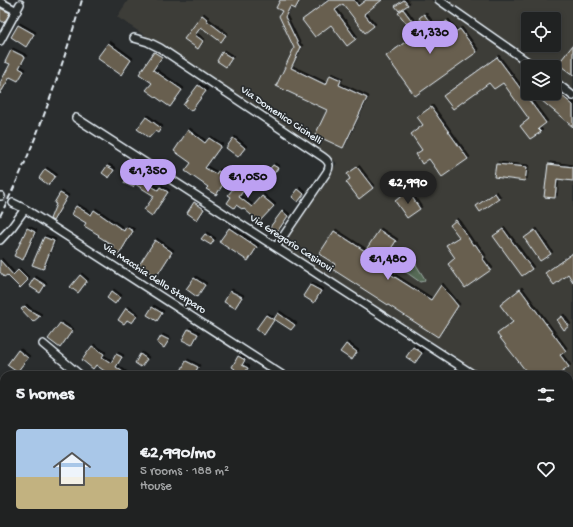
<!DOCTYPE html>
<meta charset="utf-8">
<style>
:root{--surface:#202222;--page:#282a2a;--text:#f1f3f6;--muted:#a2a4a5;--line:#3d3f40;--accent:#bca0f2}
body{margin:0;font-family:"Gochi Hand",sans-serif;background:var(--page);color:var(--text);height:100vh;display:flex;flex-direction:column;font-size:15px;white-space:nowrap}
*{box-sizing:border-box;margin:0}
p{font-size:13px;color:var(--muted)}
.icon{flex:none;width:22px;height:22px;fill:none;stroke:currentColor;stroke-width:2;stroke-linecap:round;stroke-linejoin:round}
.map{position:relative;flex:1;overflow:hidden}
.side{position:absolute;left:0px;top:371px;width:573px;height:156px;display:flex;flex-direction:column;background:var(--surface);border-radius:12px 12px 0 0;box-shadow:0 2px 6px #0003,0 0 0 1px var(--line)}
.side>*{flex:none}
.controls{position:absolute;left:521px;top:12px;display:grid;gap:8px}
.controls a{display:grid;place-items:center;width:40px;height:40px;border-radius:4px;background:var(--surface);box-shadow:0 2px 6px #0003,0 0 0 1px var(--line);font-size:20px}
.price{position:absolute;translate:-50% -34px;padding:0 9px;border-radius:14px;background:var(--accent);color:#111;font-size:13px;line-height:26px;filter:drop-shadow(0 1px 2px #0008)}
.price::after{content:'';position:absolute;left:50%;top:24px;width:12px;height:9px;margin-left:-6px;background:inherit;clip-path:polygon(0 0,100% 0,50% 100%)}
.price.selected{background:#222;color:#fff}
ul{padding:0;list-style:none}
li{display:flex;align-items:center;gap:12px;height:100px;padding:0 16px}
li+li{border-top:1px solid var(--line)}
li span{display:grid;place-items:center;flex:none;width:112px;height:80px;border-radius:4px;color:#555}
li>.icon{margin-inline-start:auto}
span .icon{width:48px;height:48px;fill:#fffc;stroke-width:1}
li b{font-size:17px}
h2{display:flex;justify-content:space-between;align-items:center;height:48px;padding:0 16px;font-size:17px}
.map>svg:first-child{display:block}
</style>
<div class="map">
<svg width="573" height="527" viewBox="0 0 573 527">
<defs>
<filter id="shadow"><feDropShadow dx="2" dy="-2" stdDeviation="0" flood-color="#0009"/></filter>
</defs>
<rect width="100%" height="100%" fill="#2a2d2e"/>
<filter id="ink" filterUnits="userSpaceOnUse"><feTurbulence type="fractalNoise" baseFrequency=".025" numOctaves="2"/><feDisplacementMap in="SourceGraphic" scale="8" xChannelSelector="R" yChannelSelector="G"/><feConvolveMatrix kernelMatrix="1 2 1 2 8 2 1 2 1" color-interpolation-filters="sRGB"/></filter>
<g filter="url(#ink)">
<path fill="#3c3c38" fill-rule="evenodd" d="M128,0H431L528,67V93H554V87L573,101V453L569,447V375H482L453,355L280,247L337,163L117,17Z
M445,0H573V93L554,78V67H539L510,44ZM528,19H554V45H528Z"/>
<path fill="#566b56" stroke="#9faea7" d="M406,250L408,252L425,279L424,281L420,282L396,265C396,260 401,252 406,250Z"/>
<path fill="#675f4f" stroke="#e8f1f8" filter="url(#shadow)" d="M280,0H300L295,9L290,7L285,17L299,46L301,47L291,68L326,85L330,75L341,80L339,85L367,98L343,148L315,135L327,110L276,86L294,48L279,16L282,11L276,8Z
M329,0H354L358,6L366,0H382L364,14L374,26L365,33L343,4L335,10L356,39L347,46L331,25L315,37L302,20Z
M404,0L408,5L399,11L395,6Z
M0,8L10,13L4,23L0,20Z
M403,9L412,21L407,24L398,13Z
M424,14L435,29L447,21L455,32L460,29L477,52L415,96L386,56L426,27L419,18Z
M202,15L207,19L206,20L226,35L221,42L201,27L195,35L203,41L198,49L184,39Z
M18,25L34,34L26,47L11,37Z
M108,43L131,60L121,75L97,58Z
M573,45V75L558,64Z
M11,50L25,57L19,68L24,71L18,81L10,77L0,94V83L10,64L5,62Z
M154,52L162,57L153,70L182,90L170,107L146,90L152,83L139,74Z
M222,52L232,58L226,67L217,61Z
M497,57L546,123L538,129L541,132L530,139L520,126L529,119L503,83L494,89L489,83L453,109L443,96Z
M198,85L206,91L191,111L183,105Z
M554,89L573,105V127L541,100L547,93H554Z
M431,107L468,159L442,177L429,159L422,164L416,154L422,150L411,134L423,125L417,117Z
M146,117L161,128L158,133L155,131L149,138L137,129Z
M188,130L205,143L209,138L221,146L205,168L216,174L218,171L228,177L216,195L206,189L208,187L185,171L191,163L174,151Z
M233,138L245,148L238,157L226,148Z
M496,164L527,167L525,181L494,177Z
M548,164L573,167V181L557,179L555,198L544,197Z
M273,165L278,168L270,179L264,175Z
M107,166L114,170L109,178L102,173Z
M357,167L373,188L359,199L346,182L350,179L347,174Z
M45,169L55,176L48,185L39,178Z
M240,171L248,176L246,178L252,182L247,189L245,188L239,197L252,207L262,196L274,206L259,222L243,208L242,209L236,205L234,208L227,203L231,197L228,195L236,185L232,182Z
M129,173L158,190L160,187L168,192L152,216L144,210L154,196L135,184L133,187L124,183Z
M298,189L304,194L298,202L292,197Z
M408,191L420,209L407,218L395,201Z
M60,193L67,197L53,221L50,219L56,204L54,203Z
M495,193L499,199L480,212L476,206Z
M194,202L204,209L197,220L187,213Z
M76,206L91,215L94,210L124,231L126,227L133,231L118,256L111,252L114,246L98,236L99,235L84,226L86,223L71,214Z
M282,211L288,216L277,232L270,227Z
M456,220L473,245L475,244L484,257L483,259L491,270L465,288L448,264L455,258L446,245L459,237L450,225Z
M27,228L35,232L23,260L14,256Z
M229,228L257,247L248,261L219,242Z
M503,229L532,269L522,276L493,236Z
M379,230L396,241L379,267L431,300L441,285L458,306L438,337L332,269L335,264L319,254L334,231L365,251Z
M535,230L551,254L540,261L524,238Z
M205,234L214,240L211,245L201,239Z
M44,237L54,241L43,269L32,265Z
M155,240L172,252L156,277L139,265Z
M573,253V282L568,274L554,285L545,273Z
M0,260L13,275L18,270L28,280L20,288L7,275L4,277L0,272Z
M80,275L87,281L78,293L70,287Z
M34,278L45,285L40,293L29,286Z
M194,278L205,285L197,297L186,289Z
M310,285L321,291L314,303L303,296Z
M520,289L566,351L560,355L569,367L558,375H529L497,334L513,322L500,305Z
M112,291L120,297L115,304L107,298Z
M230,291L242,297L235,308L224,302Z
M25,306L29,310L40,316L33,322L21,309Z
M152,307L162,313L157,321L147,315Z
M126,308L137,316L132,323L127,320L124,324L118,320Z
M278,313L295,325L291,330L274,319Z
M266,315L274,320L264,335L256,329Z
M562,316L569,326L564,330L557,320Z
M60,323L72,331L60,348L48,339Z
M188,329L198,334L192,345L182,340Z
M161,336L169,340L164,348L157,343Z
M346,344L357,352L352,360L340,352Z
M92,346L104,354L102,357L111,363L116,354L122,357L116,367L127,375H110L96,365L93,369L82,360Z
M413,347L422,353L415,363L406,357Z
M18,350L28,358L17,372L7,365Z
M140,354L147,359L141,367L135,363Z
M238,356L245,360L242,365L248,368L244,375H232L235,369L232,367Z
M186,361L198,367L194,375H179Z"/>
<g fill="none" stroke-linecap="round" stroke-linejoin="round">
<path stroke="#464a4c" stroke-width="7" stroke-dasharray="7 3.5" stroke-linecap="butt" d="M1,196L13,203"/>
<defs>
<path id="minor" d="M439,0L535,67
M0,2L17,11
M134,38L148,42L160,48L323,157C329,161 331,165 327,172L276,247
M0,41L20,4
M554,81L573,96
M76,118L474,375
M0,196H1
M13,203L25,209L282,375
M0,240L12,227L25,209
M43,344L80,375
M0,441L4,444
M569,453L573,459
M111,523L116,527
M449,523L459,527
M522,523L533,527
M185,527L188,523"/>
</defs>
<use href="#minor" stroke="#e8f1f8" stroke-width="10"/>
<use href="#minor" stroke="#2a2d2e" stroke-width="7"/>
<path stroke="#e8f1f8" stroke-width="2" stroke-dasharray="6 3" stroke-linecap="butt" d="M0,216C35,147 60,74 82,0"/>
</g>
</g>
<g text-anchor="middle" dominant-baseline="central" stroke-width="3.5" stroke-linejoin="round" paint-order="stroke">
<g font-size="11" fill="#e8f1f8" stroke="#2a2d2e">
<text transform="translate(281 116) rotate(34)">Via Domenico Cicinelli</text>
<text transform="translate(291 244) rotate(33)">Via Gregorio Casinovi</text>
<text transform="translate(154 279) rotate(33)">Via Macchia dello Sterparo</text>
</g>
</g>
</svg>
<div class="controls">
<a><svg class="icon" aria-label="locate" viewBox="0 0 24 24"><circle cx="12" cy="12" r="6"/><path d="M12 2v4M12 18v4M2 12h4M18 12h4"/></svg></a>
<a><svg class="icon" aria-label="layers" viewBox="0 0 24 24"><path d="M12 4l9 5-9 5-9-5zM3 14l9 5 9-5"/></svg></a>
</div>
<b class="price" style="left:430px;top:55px">€1,330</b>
<b class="price" style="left:148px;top:193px">€1,350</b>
<b class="price" style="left:248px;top:199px">€1,050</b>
<b class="price selected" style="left:408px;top:205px">€2,990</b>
<b class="price" style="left:388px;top:281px">€1,480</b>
<section class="side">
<h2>5 homes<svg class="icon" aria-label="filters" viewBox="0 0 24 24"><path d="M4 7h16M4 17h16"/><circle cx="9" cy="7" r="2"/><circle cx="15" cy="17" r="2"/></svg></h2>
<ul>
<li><span style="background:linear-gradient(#a9c7e8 60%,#c2b280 0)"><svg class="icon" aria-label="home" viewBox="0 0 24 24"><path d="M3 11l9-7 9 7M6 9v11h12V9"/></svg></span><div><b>€2,990/mo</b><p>5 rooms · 188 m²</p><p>House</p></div><svg class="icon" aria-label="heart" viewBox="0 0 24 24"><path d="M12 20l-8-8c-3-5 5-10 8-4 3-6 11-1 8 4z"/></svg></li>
</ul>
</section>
</div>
